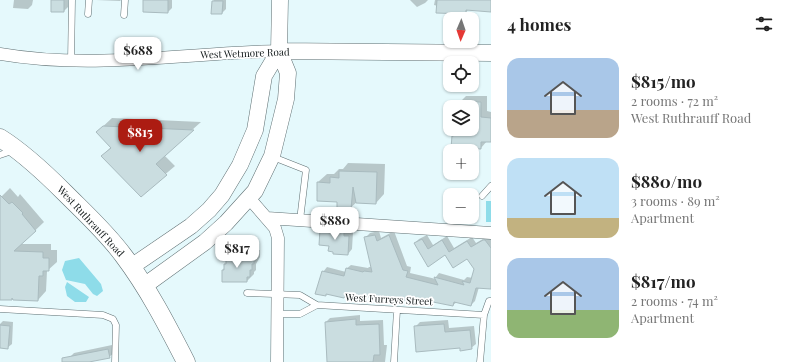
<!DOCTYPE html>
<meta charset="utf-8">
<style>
:root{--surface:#fff;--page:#f6f6f6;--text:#222;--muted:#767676;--accent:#ac1c12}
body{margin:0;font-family:"Playfair Display",serif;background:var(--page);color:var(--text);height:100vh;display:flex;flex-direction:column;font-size:15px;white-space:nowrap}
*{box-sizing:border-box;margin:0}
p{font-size:13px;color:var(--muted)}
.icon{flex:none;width:22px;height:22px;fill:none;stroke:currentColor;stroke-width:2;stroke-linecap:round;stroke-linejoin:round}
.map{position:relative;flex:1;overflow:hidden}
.side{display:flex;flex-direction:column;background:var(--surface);width:300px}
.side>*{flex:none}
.needle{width:26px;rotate:182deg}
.buttons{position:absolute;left:443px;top:12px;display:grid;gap:8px}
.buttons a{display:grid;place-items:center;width:36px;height:36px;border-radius:8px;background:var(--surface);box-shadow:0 1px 3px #0004;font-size:20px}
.price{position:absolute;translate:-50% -34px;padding:0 9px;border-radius:8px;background:#fff;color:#222;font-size:13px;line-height:26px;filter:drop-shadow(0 1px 2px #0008)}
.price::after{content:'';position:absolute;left:50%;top:24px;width:12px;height:9px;margin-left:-6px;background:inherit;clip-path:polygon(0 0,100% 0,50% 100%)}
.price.active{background:var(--accent);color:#fff}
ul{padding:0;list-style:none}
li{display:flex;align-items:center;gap:12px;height:100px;padding:0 16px}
li span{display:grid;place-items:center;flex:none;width:112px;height:80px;border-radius:12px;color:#555}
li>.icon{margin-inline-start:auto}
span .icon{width:48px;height:48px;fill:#fffc;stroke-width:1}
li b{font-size:17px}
h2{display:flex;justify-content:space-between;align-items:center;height:48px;padding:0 16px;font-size:17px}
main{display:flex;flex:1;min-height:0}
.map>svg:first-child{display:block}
</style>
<main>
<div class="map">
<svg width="491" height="362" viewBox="0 0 491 362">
<rect width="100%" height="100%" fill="#e5f9fc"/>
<path fill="#8edce9" d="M486,201H491V222H486Z
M79,258L101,284L103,291L97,296L93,294L85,284L66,280L62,270L65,261Z
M67,282L89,297L86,302H75L67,296L65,287Z"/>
<path fill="#0003" d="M14,0H33L32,5L28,9L13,8Z
M52,0H68V7L64,11Z
M96,0H121L120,1Z
M144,0H172V8L168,12Z
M214,0H226V9L222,13L213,1Z
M410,0H428L425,3L417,7Z
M435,0H491V11L469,9L465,13L434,5Z
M466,96H487V111L491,112V141H487L481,148L453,136L458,131V129H472V107H459L460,102Z
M112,118L201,122L164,155L175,166L141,195L102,156L111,147L97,132Z
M348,163L385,164L384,194L376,203L357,202L350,208L338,201L318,182L327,174H334L339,169H343Z
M10,188L18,197L20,194L44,222L21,244H51V250H57V262L47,271L46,291L38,300L13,298L11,299H0V198Z
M325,225L348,227V232H353L352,249L348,254L334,251L321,230Z
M379,231L381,238L394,231L407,266L411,267L410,273L436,279L435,278L439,273L464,280L467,277L473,278L475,269L468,257L446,254L428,265L415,243L419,239L427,235L433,245L447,236L454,248L472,237L476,243L488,236L491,238V288L479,287L475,301L471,305L457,302L453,305L420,299L417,302L402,298L399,301L383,296L380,299L366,296L363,299L346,295L344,297L327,294L325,295L323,272L327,267L346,272V269L351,265L368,268L369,267H372L365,238L370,233Z
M234,250H260V257L256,264V270L254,272V274L247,281L223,270L227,262V257Z
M360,315V321L383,320L384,345H387L385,362H328L326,322L330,318Z
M448,320L449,328L474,326L476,344L471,348L461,346L415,327L420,322Z
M3,321L13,322L12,344L7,348L0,347V324Z
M112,345L114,353L109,357L84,362H71L70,357L74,353Z"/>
<path fill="#cadde0" stroke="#a9bbbf" d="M51,0H64V12H51Z
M143,0H168V13L143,12Z
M437,0H491V12L466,10V14L436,13Z
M212,1H223L222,14H211Z
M472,102H481V117L491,118V142H481V149L451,148L452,136L457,135V129H472Z
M103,126L194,130L156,164L167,175L141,197L101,156L111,148L96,132Z
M339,171L377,172L376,204L356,203L353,187L351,209H337V202L317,201V182L330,183V177L339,178Z
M0,195L9,204L12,202L23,213L22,214L36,231L14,251L43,252V258H49V271H43V276H39L38,301L13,300L12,298V300H0Z
M320,229L344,231V236H349L348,255L333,254V252L328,251L329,246L319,245Z
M375,235L377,241L389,235L403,270L408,271L406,277L438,285L434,277L464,285L462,281L470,283L474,269L467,259L453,268L445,255L428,267L414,243L422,239L428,249L442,240L449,252L467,241L471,247L483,240H485L491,248V289L476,288L471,306L454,302L453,306L418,299L417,303L400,299L399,302L381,297V300L364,296L363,300L345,296L344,298L326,294V296L315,294L322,271L344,276L346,268L363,272L364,271L372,272L364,237Z
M226,256H254V264H252V270H250V277H247V282H222V270H224V264H226Z
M356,319V325L379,324L380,355H374L373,362H327L325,322Z
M444,324L445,332L470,330L472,349L460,351V348L416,352L414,326Z
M0,325L10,326L8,349L0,348Z
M108,349L110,358L89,362H62V358Z"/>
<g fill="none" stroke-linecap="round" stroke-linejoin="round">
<defs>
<path id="lane" d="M88,14L89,0
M124,15L125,0
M71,61L72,0
M0,155L12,151
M273,157L306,170L300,220
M482,196L491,186
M247,293L300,295L317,305
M0,309L103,315L113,319L116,325L115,362
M278,314H300L317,305L484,315L489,301H491
M394,362L397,310
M480,362L484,315"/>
<path id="street" d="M0,54C92,70 186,53 279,51
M249,198L275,228L278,238L277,362
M267,218L491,233"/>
<path id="secondary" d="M279,51L491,53
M131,267L191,226L209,210L222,195L240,165L255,130L264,76L279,51
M144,286L205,242L226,223L255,191L272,156L286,99L288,73L279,51L280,0"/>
<path id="primary" d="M0,138C24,153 45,173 65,193C85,213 106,232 123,255C148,288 167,325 186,362"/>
</defs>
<use href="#lane" stroke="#5f7073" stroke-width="7"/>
<use href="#street" stroke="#5f7073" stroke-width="13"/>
<use href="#secondary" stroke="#5f7073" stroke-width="17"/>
<use href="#primary" stroke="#5f7073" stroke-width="19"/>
<use href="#lane" stroke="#fff" stroke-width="6"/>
<use href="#street" stroke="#fff" stroke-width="12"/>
<use href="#secondary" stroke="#fff" stroke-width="16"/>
<use href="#primary" stroke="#fff" stroke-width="18"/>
</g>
<g text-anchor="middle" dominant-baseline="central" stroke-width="3.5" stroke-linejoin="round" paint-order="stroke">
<g font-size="10" fill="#101718" stroke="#fff">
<text transform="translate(245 53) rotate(-2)">West Wetmore Road</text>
<text transform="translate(91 221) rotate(47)">West Ruthrauff Road</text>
<text transform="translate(389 299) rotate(3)">West Furreys Street</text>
</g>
</g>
</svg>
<div class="buttons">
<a><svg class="needle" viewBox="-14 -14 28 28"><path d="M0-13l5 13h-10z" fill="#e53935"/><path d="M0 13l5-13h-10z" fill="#767676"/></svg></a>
<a><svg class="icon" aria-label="locate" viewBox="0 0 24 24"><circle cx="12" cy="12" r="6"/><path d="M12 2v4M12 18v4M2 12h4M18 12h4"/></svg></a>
<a><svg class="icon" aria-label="layers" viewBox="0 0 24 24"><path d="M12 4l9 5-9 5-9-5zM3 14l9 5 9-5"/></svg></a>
<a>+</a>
<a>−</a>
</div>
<b class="price" style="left:138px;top:71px">$688</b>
<b class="price active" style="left:140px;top:153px">$815</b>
<b class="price" style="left:335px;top:241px">$880</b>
<b class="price" style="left:237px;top:269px">$817</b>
</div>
<section class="side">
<h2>4 homes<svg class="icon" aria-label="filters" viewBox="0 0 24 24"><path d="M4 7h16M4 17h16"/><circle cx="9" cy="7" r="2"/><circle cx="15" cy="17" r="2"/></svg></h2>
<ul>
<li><span style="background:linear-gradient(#a9c7e8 65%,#b9a48a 0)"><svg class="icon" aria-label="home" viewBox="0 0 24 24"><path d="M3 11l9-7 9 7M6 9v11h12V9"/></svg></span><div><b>$815/mo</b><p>2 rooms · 72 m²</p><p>West Ruthrauff Road</p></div></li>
<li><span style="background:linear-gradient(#bfe0f5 75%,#c2b280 0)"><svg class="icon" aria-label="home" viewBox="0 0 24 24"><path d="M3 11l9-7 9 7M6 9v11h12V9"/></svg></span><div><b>$880/mo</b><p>3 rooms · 89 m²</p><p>Apartment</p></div></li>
<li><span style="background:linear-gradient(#a9c7e8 65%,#8fb573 0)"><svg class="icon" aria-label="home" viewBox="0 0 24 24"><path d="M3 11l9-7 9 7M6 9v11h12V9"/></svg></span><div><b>$817/mo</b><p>2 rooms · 74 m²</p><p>Apartment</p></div></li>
</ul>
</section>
</main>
